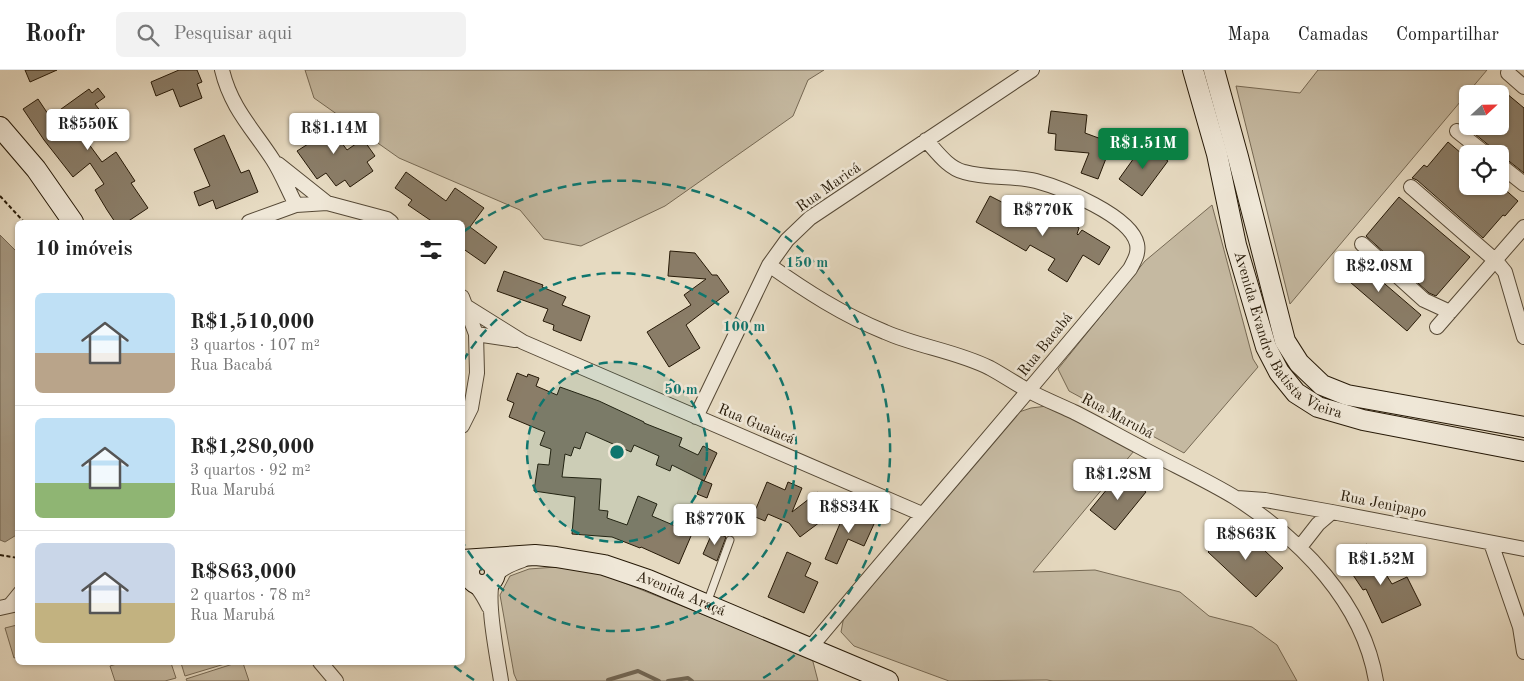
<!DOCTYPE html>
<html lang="pt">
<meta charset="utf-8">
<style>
:root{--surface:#fff;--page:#f2f2f2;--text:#222;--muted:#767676;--line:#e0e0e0;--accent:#0b8043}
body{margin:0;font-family:"Old Standard TT",serif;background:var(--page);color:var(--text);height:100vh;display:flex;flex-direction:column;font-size:19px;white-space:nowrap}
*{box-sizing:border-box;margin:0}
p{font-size:16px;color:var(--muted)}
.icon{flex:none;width:28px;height:28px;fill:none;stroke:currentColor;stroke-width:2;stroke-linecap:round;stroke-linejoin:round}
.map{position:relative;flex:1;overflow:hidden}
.side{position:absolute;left:15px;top:150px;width:450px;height:445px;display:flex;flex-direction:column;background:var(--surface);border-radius:8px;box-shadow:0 1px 4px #0004}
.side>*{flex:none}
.needle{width:32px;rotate:68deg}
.fabs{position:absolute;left:1459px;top:15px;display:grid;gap:10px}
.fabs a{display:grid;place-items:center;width:50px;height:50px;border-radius:8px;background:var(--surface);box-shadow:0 1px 4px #0004;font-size:25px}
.price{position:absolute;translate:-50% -42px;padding:0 11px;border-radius:5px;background:#fff;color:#222;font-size:16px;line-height:32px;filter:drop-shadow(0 1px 2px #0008)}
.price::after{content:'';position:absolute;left:50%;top:30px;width:15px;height:11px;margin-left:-8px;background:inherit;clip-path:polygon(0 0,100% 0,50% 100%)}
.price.active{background:var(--accent);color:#fff}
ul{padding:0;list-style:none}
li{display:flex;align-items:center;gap:15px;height:125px;padding:0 20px}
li+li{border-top:1px solid var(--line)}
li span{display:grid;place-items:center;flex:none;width:140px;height:100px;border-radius:8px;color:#555}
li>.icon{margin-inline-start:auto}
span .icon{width:60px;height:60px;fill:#fffc;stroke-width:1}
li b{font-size:21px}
h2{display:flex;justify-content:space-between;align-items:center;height:60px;padding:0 20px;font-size:21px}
header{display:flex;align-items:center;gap:30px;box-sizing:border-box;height:70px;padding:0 25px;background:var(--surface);border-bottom:1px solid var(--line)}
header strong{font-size:24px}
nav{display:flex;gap:28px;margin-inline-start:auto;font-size:18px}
.search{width:350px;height:45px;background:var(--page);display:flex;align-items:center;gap:12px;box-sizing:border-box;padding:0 18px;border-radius:8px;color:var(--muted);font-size:19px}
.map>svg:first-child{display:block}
</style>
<header>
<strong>Roofr</strong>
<div class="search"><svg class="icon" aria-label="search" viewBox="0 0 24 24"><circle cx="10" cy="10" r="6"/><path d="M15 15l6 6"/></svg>Pesquisar aqui</div>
<nav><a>Mapa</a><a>Camadas</a><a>Compartilhar</a></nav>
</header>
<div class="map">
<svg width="1524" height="611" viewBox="0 0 1524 611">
<rect width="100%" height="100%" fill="#e6dac1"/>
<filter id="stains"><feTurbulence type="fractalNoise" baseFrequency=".004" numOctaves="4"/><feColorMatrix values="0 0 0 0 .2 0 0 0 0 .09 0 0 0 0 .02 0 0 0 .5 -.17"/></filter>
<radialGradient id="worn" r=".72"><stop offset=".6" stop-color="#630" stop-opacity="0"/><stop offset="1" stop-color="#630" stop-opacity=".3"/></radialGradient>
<path fill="#c5b9a1" stroke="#766954" d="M305,0H824L808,10L793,46L665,136L581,176L544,169L520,140L399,88L314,28Z
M1318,0H1487L1290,234L1236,16L1300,23Z
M1212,135L1253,289L1258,297L1184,383L1069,321L1058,299L1145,191Z
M1047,336L1134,381L1033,502L1095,500L1180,522L1209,546L1252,557L1277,575L1297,611H1053L1047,610L949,611L854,576L841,562L844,546L1016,343L1031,338Z
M556,497L602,504L812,588L818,611H517L514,604L500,525L510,506L529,499Z
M17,555V587L14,588L5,558Z
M120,593H171L176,608L165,611H115L110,596Z
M181,593V592L228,593L185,606Z
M243,593L249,611H187L186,609L236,593Z"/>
<path fill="#a59882" stroke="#726551" d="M0,165L18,183V464L5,472L0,470Z"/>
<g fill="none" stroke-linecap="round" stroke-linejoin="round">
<path stroke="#726551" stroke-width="4" d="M608,610L638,601L659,611
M668,611L688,608L692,611"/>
</g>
<path fill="#8a7d68" stroke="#261907" d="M25,0H57L30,12Z
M179,0H197L202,12L197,14L202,28L180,37L173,19L156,26L151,12Z
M98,18L105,27L95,34L111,55L88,73L102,92L116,82L135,111L131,113L148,138L127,152H115L107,140L95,120L104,114L90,93L73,107L44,70L23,39L38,29L50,47L89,19L92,23Z
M1500,18L1524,38V103L1505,88L1500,86V84H1495L1491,77L1465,56H1500Z
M1051,41L1087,45L1085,63L1112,73L1098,109L1081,103L1089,83L1055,80L1056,64L1048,63Z
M322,46L347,80L363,69L375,86L367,92L373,101L350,117L345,110L336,116L326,103L317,109L297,81L308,74L298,59L306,54L307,56Z
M224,65L241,103L249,100L258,122L216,139L213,130L199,136L194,122L210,116L194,79Z
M1448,72L1468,89V116H1501L1518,131L1505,146L1503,145L1483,168L1417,110L1412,108L1424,95L1427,97Z
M1144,74L1168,91L1142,126L1119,109Z
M406,102L446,131L455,118L484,138L470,157L497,177L485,194L462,178V152H433L408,135L412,130L395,118Z
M990,126L1027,145L1028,143L1049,155L1057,142L1079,158L1077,164L1078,165L1082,160L1110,177L1099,195L1083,185L1067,212L1048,200L1055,189L1030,175L1026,181L976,152Z
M1399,127L1470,187L1436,226L1429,223L1366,166Z
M670,181L695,183L712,205H717L729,222L686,255L700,278L669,297L647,262L691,235L684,225L706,209L668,206Z
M1350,184L1421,245L1407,261L1336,200Z
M504,201L543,215L542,217L566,227L562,235L590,246L581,271L553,260L554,255L543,251L548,239L497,221Z
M517,303L527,307L528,304L539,308L536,316L557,325L560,317L599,331L644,352V353L682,368L679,376L698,385L703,376L717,383L704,411L672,395L670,401L656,395L659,386L634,375L631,382L586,362L580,379L574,377L571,386L565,384L562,407L601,409L599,440L608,441L607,448L627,455L638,426L657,434L652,446L680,458L689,440L700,445L679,494L641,477L640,478L612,467L572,464L575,427L534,421L538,394L549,395L551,379L540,375L545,362L509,347L514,333L507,330Z
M1121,402L1146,422L1115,460L1090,440Z
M702,410L712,414L707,428L697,424Z
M767,412L785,420L788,412L802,418L792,442L818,422L834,444L822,454L820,452L800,467L789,453L768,444L765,451L753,446Z
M847,437L864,444L861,449L874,454L864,476L848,469L837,494L825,489Z
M1240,459L1263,481L1264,480L1283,498L1256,527L1208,482L1228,461L1233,466Z
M713,461L726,467L717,491L703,484Z
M1367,474L1392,514L1407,507L1421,535L1382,553L1366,519L1363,520L1343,490Z
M787,482L811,493L805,506L818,512L804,543L768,527Z"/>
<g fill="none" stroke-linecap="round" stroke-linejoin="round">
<defs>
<path id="lane" d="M707,533L730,470
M5,536L18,520"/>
<path id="street" d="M222,0C231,38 253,59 273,90C282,104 288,120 296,135
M1508,3L1524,17
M1457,61L1486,84
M278,94L327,133
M1500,95L1524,114
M1411,117L1496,191L1505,202L1524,267
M249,152L296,135L327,133L387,149L391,152
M1362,174L1424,230L1450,242
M769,195C806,221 843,245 885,262C919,277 956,281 990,298C1003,305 1016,314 1029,321C1044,329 1059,335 1074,342C1096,353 1117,365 1138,376C1171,394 1205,409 1236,428C1301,470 1363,532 1376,611
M462,227L476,264L477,303L471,338L462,356
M467,237L523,272L922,444
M1437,257L1524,157
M476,264L515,270
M696,347L769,195L787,170L810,148L1032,0
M1237,428L1265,430L1332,442L1524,479
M1491,473L1520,557L1524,582
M1300,477L1318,454L1332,442
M462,505C476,513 482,523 489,537
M0,538L18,534
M810,578C916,451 1025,327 1130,199C1134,191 1139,184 1137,174C1131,146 1062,118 1036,111C1013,105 987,109 964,102C948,98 937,82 926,70
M320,592L336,611
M501,611C498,590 484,524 494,508C499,499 514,493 523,490"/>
<g id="secondary">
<path id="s1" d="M1193,0L1217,84L1236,175L1266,277L1279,302L1296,323L1318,337L1363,350L1524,381"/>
<path d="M1214,0L1238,87L1285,271L1299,293L1322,315L1347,325L1524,357"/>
<path d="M0,57L36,99L73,152"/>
<circle cx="482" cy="502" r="13"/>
<path id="s2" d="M462,490L535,485L556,487L604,495L648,510L888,611"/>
</g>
</defs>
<use href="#lane" stroke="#564936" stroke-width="9"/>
<use href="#street" stroke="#564936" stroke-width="16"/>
<use href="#secondary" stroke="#261907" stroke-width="22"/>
<path stroke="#261907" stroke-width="2" stroke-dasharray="4 2.5" stroke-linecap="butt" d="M0,126L24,152
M0,485L18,488"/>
<use href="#lane" stroke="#efe7d7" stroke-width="7"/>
<use href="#street" stroke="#efe7d7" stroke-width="14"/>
<use href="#secondary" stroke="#efe7d7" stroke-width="20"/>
</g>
<circle cx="617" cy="382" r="90" fill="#0f766e" fill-opacity=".12"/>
<g fill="none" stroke="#0f766e" stroke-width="2.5" stroke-dasharray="9 6">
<circle cx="617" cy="382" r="90"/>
<path d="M463 291A179 179 0 1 1 463 473"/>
<path d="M474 610A269 269 0 0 1 450 593M463 162A269 269 0 1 1 760 610"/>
</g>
<g text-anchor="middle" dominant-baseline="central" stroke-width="5" stroke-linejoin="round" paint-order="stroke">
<g font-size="15" fill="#261907" stroke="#efe7d7">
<text transform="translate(829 118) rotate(-35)">Rua Maricá</text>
<text stroke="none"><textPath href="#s1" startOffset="290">Avenida Evandro Batista Vieira</textPath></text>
<text transform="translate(1046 275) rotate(-51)">Rua Bacabá</text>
<text transform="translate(1117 347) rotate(28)">Rua Marubá</text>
<text transform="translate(756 355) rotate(23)">Rua Guaiacá</text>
<text transform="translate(1383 435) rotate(11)">Rua Jenipapo</text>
<text stroke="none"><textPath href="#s2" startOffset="225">Avenida Araçá</textPath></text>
</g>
</g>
<circle cx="617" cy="382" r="8" fill="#0f766e" stroke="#efe7d7" stroke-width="2.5"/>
<g font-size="15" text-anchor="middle" font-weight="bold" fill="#0f766e" stroke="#efe7d7" stroke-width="5" stroke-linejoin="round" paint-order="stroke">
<text x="807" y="197">150 m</text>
<text x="744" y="261">100 m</text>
<text x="681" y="324">50 m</text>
</g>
<rect width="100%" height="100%" filter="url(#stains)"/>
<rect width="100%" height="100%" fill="url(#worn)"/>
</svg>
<div class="fabs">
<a><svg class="needle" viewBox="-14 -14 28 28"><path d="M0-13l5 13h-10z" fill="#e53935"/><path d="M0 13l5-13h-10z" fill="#767676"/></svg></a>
<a><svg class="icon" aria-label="locate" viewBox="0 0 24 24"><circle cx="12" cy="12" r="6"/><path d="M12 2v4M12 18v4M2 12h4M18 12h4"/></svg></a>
</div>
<b class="price" style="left:88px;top:81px">R$550K</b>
<b class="price" style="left:334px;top:85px">R$1.14M</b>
<b class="price active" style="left:1143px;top:100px">R$1.51M</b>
<b class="price" style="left:1043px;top:167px">R$770K</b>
<b class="price" style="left:1379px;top:223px">R$2.08M</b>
<b class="price" style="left:1118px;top:431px">R$1.28M</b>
<b class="price" style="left:849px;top:464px">R$834K</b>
<b class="price" style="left:715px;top:476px">R$770K</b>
<b class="price" style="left:1246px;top:491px">R$863K</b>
<b class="price" style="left:1381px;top:516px">R$1.52M</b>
<section class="side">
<h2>10 imóveis<svg class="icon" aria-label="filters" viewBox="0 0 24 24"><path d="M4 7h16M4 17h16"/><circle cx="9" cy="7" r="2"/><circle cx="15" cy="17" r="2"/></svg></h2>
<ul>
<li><span style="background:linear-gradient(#bfe0f5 60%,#b9a48a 0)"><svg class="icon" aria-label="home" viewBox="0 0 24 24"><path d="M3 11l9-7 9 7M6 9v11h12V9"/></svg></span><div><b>R$1,510,000</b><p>3 quartos · 107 m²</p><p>Rua Bacabá</p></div></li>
<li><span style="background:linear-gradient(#bfe0f5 65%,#8fb573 0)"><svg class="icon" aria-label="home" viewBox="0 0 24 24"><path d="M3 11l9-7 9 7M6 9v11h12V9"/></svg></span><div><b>R$1,280,000</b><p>3 quartos · 92 m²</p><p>Rua Marubá</p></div></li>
<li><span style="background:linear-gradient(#c9d6e8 60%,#c2b280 0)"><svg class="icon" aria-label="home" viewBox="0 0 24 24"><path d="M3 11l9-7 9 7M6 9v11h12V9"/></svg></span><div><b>R$863,000</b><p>2 quartos · 78 m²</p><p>Rua Marubá</p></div></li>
</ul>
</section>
</div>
